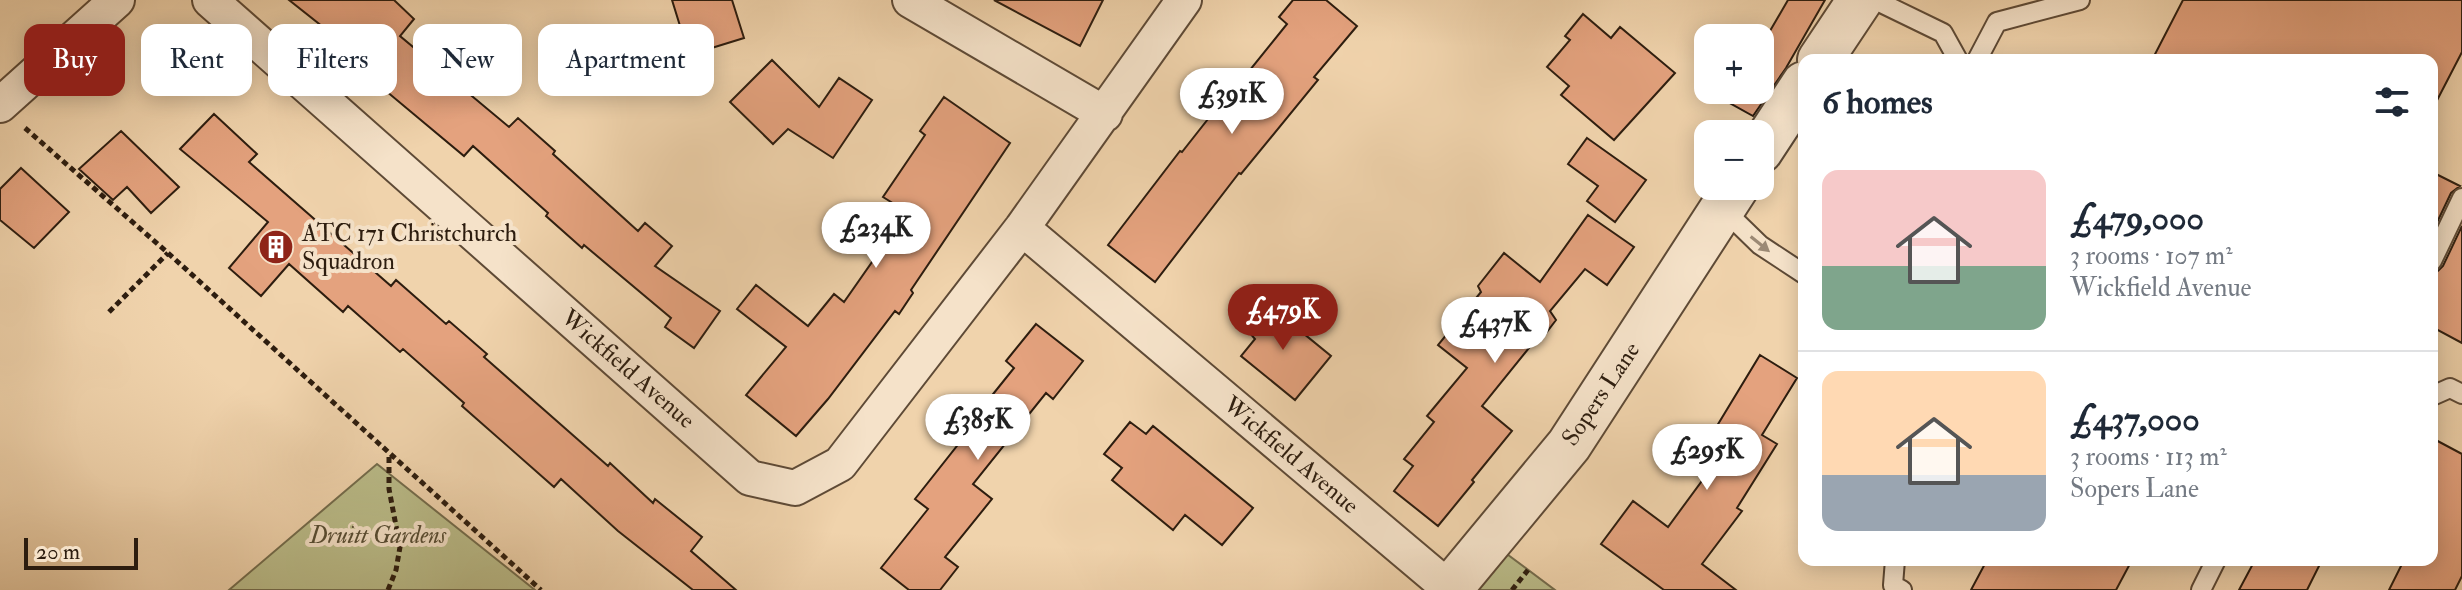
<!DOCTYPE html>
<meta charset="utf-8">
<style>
:root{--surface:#fff;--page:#f6f6f7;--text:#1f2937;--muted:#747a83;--line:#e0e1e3;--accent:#8f2418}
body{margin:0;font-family:"IM FELL Double Pica",serif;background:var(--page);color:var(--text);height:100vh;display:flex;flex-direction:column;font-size:30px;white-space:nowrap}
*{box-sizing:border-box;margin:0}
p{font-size:26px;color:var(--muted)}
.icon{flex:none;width:44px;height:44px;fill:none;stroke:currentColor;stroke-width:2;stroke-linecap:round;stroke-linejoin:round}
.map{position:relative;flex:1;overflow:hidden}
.details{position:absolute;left:1798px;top:54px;width:640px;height:512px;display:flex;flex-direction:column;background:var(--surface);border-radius:16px;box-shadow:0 4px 20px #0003}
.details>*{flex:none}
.banner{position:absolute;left:24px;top:24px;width:760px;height:72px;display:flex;gap:16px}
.tools{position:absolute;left:1694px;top:24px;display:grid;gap:16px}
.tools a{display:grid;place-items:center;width:80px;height:80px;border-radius:16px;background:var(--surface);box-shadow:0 4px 20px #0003;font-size:40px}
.scale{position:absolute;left:24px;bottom:20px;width:114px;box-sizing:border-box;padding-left:8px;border:4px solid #2d1d0f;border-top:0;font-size:22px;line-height:28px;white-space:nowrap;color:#2d1d0f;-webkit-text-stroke:6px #f5e2c9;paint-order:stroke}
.price{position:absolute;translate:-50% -68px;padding:0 18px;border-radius:28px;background:#fff;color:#222;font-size:26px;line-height:52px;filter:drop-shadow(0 2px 4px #0008)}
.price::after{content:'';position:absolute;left:50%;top:48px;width:24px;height:18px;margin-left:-12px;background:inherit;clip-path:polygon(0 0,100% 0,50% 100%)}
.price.active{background:var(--accent);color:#fff}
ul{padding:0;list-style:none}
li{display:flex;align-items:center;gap:24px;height:200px;padding:0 24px}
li+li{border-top:2px solid var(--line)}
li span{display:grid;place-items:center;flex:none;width:224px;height:160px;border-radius:16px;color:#555}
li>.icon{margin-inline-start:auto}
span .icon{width:96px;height:96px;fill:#fffc;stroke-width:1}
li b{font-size:34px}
h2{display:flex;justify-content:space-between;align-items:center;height:96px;padding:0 24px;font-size:34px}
.tag{padding:0 28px;border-radius:16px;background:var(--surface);box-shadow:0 4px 20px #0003;font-size:28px;line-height:72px}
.tag.active{background:var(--accent);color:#fff}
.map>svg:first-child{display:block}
</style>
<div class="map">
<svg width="2462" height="590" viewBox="0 0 2462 590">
<rect width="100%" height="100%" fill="#f0d3ac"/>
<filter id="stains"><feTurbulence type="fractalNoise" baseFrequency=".0025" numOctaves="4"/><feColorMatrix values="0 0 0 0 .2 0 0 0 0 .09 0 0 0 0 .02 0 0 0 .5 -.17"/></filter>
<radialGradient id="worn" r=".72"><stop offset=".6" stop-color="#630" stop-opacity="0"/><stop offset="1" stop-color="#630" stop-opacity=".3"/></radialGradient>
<path fill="#babc89" stroke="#746c4c" stroke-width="2" d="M377,464L535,590H229Z
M1488,540L1555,590H1449Z"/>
<path fill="#e4a27e" stroke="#2d1d0f" stroke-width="2" d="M289,0H394L414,19L400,36L509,127L518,118L555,151L553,154L638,231L645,223L672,246L655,266L720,311L694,348L665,327L671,318L584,245L582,248L546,216L548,213L473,146L464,156L374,81L381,73Z
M672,0H732L744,38L689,55Z
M994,0H1103L1080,46Z
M1293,0H1326L1357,26L1314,77L1318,80L1241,174L1239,173L1155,282L1108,245L1180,151L1182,152L1223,100L1225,101L1287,24L1279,17Z
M1788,0H1825L1786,68L1753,116L1728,102L1735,90H1760V48Z
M2183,0H2462V52L2432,110V60H2152Z
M1583,14L1611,38L1620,27L1675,73L1614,140L1561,95L1569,86L1547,67L1570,40L1565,36Z
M772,60L819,107L839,78L872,100L833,158L788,129L773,144L730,102Z
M944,97L1010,143L911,290L913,293L899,314L895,311L828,399L796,436L746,395L786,347L737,309L756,285L808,326L834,294L844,302L907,212L883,197L925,135L920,131Z
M214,114L257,154L249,162L391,286L396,280L446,324L449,321L487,354L484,357L608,466L610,463L653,503L655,499L702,537L691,551L736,590H693L618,531L561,479L554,487L462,406L464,403L403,349L400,352L348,306L343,312L289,264L261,296L229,268L268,222L180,149Z
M121,131L179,187L151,213L127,187L113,200L79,169Z
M1587,138L1646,180L1615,222L1587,201L1598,186L1568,164Z
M21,168L69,212L34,248L0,220V189Z
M2432,172L2460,186L2451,193L2432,233Z
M1588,215L1634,247L1607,285L1585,269L1550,311L1556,320L1540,341L1537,338L1482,406L1512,431L1472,480L1474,482L1438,526L1394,491L1413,466L1404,459L1434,422L1427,416L1467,368L1438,345L1481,292L1478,286L1504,253L1540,282Z
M2462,226V343L2432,327V273L2438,271L2443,266Z
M1265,302L1331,356L1295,400L1241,356L1255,339L1244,326Z
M1036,324L1083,361L1053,399L1046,393L973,484L992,499L945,557L958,567L940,590H909L881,568L928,509L915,499L960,442L957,439L1014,368L1006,361Z
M1760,355L1797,378L1762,435L1777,444L1737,508L1742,511L1702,564L1736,590H1664L1601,544L1633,501L1668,527L1718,459L1703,449Z
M1130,422L1146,434L1153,426L1253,508L1222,545L1185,515L1173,530L1112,480L1122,468L1104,454Z
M2432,438L2462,454V576L2455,590H2389L2404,560H2432Z
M1987,560H2132L2116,590H1971Z
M2255,560H2322L2307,590H2239Z"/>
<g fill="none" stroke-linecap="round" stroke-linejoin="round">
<defs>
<path id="service" d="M1875,0L1943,33L1958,60
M1977,60L1997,22L2080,0
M1722,208L1760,245L1804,274
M2432,261L2462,198
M2432,396L2450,388L2462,394
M1895,560L1893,585L1902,590
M2201,590L2216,560"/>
<path id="minor" d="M210,0L750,478L795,488L840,464L1022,228L1184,0
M910,0L1105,114
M0,105L117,0
M1022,228L1450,589"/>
<path id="tertiary" d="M1820,60L1860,0
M1760,151L1804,84
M1449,590L1569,445L1737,186"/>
</defs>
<use href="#service" stroke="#5e4a36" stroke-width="22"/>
<use href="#minor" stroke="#5e4a36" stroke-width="38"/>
<use href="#tertiary" stroke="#5e4a36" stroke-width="48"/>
<path stroke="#2d1d0f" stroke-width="5" stroke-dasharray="6 4" stroke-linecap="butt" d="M25,128L168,253L541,590
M109,312L168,253
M388,590L396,570L400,547L389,489V454
M1512,590L1528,570"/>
<use href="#service" stroke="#f5e2c9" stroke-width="18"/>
<use href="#minor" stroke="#f5e2c9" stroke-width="34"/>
<use href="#tertiary" stroke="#f5e2c9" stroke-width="44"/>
</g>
<defs><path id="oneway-solid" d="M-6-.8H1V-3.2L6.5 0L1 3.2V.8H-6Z" transform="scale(2)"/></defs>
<use fill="#9b8975" href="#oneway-solid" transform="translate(1760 244) rotate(39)"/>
<defs>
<symbol id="building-disc" viewBox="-11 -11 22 22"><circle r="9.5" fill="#8f2418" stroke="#f5e2c9"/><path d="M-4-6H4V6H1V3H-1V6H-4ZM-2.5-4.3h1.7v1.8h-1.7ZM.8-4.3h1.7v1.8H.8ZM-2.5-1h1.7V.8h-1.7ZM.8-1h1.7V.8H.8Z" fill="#fff"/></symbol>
</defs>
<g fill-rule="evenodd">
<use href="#building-disc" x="256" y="227" width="40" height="40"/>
</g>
<g text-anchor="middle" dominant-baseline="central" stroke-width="8" stroke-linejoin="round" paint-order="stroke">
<g font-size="24" fill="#2d1d0f" stroke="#f5e2c9" text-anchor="start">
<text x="302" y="233">ATC 171 Christchurch<tspan x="302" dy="28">Squadron</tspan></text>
</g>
<g font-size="24" fill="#2d1d0f" stroke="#f5e2c9">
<text transform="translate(628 369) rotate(41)">Wickfield Avenue</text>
<text transform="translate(1601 394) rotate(-56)">Sopers Lane</text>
<text transform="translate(1291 455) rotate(40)">Wickfield Avenue</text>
</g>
<g font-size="24" font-style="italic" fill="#574d34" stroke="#f5e2c9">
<text x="378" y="535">Druitt Gardens</text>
</g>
</g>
<rect width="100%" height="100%" filter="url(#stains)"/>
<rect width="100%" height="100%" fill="url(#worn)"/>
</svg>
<div class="tools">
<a>+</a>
<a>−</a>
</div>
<div class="scale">20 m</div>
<b class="price" style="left:1232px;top:136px">£391K</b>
<b class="price" style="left:876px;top:270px">£234K</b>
<b class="price active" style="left:1283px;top:352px">£479K</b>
<b class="price" style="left:1495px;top:365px">£437K</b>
<b class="price" style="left:978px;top:462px">£385K</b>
<b class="price" style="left:1707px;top:492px">£295K</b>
<div class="banner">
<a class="tag active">Buy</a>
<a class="tag">Rent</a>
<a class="tag">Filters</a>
<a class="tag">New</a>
<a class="tag">Apartment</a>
</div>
<section class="details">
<h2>6 homes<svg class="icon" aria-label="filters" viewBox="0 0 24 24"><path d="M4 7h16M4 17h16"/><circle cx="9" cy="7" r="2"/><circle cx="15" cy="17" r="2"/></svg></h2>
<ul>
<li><span style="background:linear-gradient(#f6c9c9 60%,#7fa58c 0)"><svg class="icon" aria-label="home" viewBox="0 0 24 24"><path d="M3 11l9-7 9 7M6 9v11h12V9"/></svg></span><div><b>£479,000</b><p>3 rooms · 107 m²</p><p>Wickfield Avenue</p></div></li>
<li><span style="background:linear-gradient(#ffd9b3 65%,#9aa5b1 0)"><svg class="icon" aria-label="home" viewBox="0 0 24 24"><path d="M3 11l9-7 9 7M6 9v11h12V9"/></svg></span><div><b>£437,000</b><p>3 rooms · 113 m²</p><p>Sopers Lane</p></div></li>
</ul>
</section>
</div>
